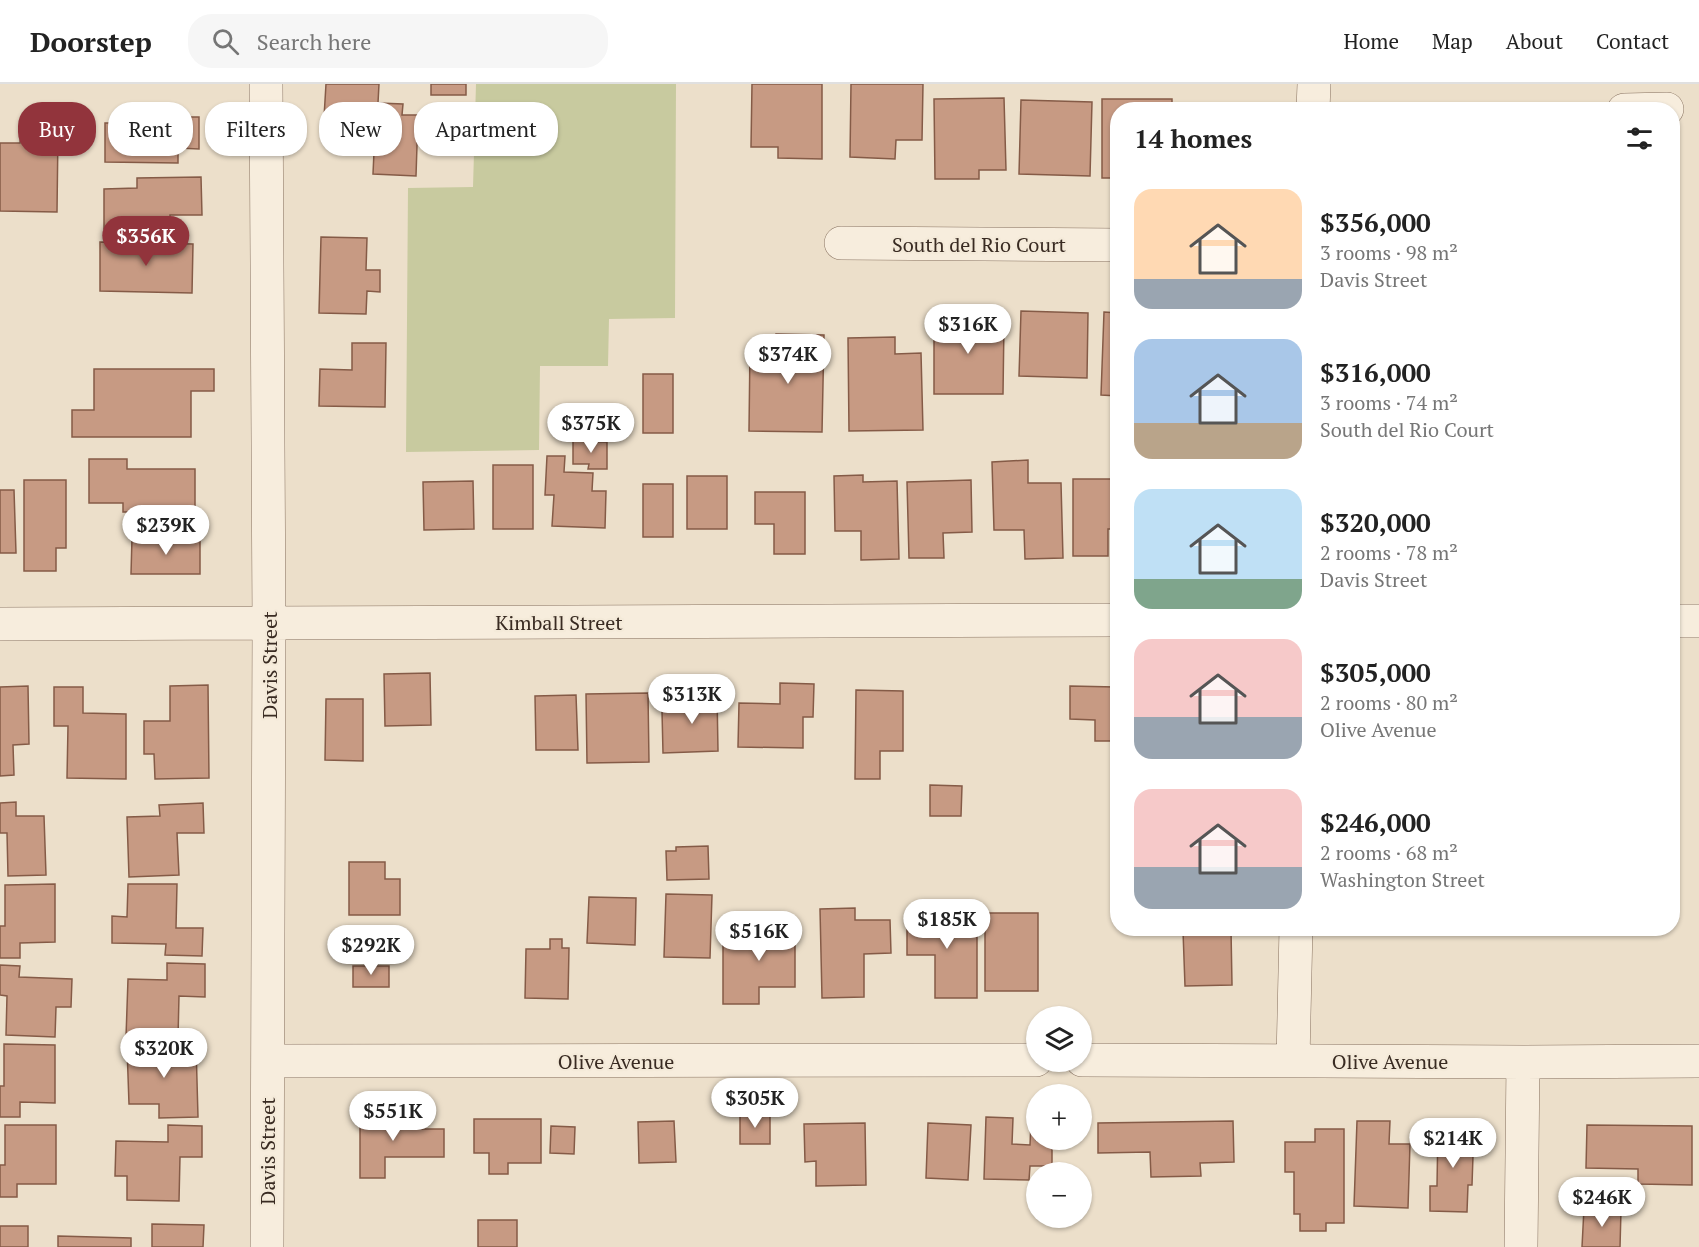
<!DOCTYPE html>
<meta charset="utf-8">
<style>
:root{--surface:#fff;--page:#f6f6f6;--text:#222;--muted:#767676;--line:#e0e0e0;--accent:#92343c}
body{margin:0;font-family:"PT Serif",serif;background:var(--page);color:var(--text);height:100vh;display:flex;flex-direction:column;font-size:22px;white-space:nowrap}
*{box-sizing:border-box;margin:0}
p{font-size:20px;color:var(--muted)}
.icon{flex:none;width:33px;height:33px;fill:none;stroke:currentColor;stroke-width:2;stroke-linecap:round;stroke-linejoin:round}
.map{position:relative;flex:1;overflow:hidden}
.details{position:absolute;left:1110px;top:18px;width:570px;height:834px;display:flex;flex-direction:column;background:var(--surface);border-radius:24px;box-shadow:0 2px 4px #0004}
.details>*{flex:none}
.top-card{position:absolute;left:18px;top:18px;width:570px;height:54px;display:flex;gap:12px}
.fabs{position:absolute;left:1026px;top:922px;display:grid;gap:12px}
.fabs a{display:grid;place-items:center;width:66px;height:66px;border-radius:50%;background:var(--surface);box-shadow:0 2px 4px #0004;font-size:30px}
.price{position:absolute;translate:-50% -51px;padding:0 14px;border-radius:21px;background:#fff;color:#222;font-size:20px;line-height:39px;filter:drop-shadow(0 2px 3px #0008)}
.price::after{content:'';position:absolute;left:50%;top:36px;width:18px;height:14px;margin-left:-9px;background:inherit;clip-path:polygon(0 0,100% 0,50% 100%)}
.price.current{background:var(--accent);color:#fff}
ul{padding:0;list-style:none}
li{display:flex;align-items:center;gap:18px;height:150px;padding:0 24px}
li span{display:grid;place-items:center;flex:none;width:168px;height:120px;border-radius:18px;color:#555}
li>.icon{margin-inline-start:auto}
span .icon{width:72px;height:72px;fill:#fffc;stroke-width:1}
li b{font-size:26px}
h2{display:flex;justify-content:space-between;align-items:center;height:72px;padding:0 24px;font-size:26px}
.chip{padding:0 21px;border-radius:24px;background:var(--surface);box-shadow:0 2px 4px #0004;font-size:21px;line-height:54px}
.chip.current{background:var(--accent);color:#fff}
header{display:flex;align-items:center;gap:36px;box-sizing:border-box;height:84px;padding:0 30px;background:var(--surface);border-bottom:2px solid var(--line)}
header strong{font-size:28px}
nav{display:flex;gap:33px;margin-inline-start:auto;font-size:21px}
.search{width:420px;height:54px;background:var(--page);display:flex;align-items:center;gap:15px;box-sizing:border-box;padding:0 21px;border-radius:24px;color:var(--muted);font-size:22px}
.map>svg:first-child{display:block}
</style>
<header>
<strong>Doorstep</strong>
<div class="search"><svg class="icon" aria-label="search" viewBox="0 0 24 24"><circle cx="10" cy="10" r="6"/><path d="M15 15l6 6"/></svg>Search here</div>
<nav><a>Home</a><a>Map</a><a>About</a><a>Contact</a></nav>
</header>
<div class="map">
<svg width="1699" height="1163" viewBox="0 0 1699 1163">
<rect width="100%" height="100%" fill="#ecdfca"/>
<path fill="#c8ca9f" d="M476,0H676L675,234L609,235L608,282H540L539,366L406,368L408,104L473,103Z"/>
<path fill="#c79a83" stroke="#855b47" stroke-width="1.5" d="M326,0H379L378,19L403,20L402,31H418L416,92L373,90L374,68L356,67V52L323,50Z
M431,0H466V11H431Z
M752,0H822V75L778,74V63H751Z
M851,0H923L922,56H896L895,75L850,73Z
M1004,14L1006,86H979V95H935L934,15Z
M1102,15H1172V26H1118V94H1102Z
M1021,16L1092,18L1090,92L1019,90Z
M146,22H170V33H199V65L178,64V79L105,78V39H146Z
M21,47L58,48L57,128L0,127V59H20Z
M201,93L202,131H170V144L104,145V105L137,104V94Z
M321,153L367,154L366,186H380V208L367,207L366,230L319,229Z
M100,158L193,160L192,209L100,207Z
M1021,227L1088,229L1087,294L1019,292Z
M934,228H979V239H1004L1003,310H934Z
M1104,228L1118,229V312L1101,311Z
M776,250L824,251L822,348L749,347L750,264H776Z
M895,253V270L921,269L923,346L849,347L848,254Z
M352,259H386L385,323L319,322L320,285L352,286Z
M94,285H214V307H191V353H72V326H94Z
M643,290H673V349H643Z
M573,357L607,358V385H588L589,380H573Z
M547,372H565L564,388L593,389L592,407H606L605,444L552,442L554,411H545Z
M89,375H127V385H195V428H123V419H89Z
M1028,376V399H1061L1063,474L1025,475L1024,446H994L992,378Z
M493,381H533V445H493Z
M863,391V398L897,397L899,475L861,476V447H835L834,392Z
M687,392H727V445H687Z
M1073,395H1118V445H1108V472H1073Z
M24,396H66V464H56V487H24Z
M971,396L972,448L943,449L944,474H909L907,398Z
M473,397L474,445L424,446L423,398Z
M643,400H673V453H643Z
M0,406H14L16,469H0Z
M755,408H805V470H774V440H755Z
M132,454H200V490H131Z
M430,589L431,641L385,642L384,590Z
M780,599L814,600L813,633H803V664L738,663L739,619L780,620Z
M208,601L209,694L155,695L154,670H144V637H170V602Z
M28,602L29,660L13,661L14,691L0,692V603Z
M1070,602L1115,603L1114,657H1095V636L1070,635Z
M54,603H83V629L126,630V695L67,694L68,642H54Z
M856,606L903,607V667H880V695H855Z
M648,609L649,678L587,679L586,610Z
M717,610L718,667L663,669L662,627H680V611Z
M576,611L578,666H536L535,612Z
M326,615H363V677L325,676Z
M930,701L962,702L961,732H930Z
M16,718V732H44L46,791L8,792L7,749H0V719Z
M203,719L204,749H177L179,791L129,793L127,733L160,732L159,721Z
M708,762L709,795L667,796L666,767H676V763Z
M349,778H385V795H400V831H349Z
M55,800V858L20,859V874H0V842H5V801Z
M128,800H177L176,844H203L202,872L165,871L166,860L112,859V832L127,833Z
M666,810L712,811L710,874L664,873Z
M589,813L636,814L635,861L587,859Z
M855,824V836H890L891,869L864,870V913L822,914L820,825Z
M907,829H977V914H935V871H907Z
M985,829H1038V907H985Z
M753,837H795V903H759V920H723V852H753Z
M1231,846L1232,901L1185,902L1183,847Z
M550,855H562V864H569L568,915L525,914L526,865H550Z
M167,879L205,880V913L179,912L178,954L126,953L128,895L167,896Z
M0,881L20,882L19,893L72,895L71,923H56L55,953L6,951L7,912L0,911Z
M353,882H389V903H353Z
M4,960L55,961V1019L20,1018V1033H0V1002H4Z
M196,961L198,1033L159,1034V1020H129L127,963Z
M360,1024H389V1045H444V1073H385V1094H360Z
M740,1030H770V1060H740Z
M986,1033L1013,1034L1012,1060L1030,1061L1031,1038H1036V1056H1052V1082H1030L1029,1096L984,1095Z
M474,1035H541V1079H508V1090H489V1069H474Z
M674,1037L676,1078L639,1079L638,1038Z
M1233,1037L1234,1078L1200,1079L1201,1092L1151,1093L1150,1068L1098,1069V1039Z
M1357,1037H1390L1389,1060H1410L1408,1124L1354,1122Z
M865,1039L866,1101L816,1102V1077L805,1078L804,1040Z
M928,1039L971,1041L968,1096L926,1094Z
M5,1041H56V1100H17V1113H0V1081H5Z
M168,1041L202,1042V1073H180L179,1117L127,1116V1092H115L116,1057L168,1058Z
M1587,1041L1692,1042V1101L1638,1100V1085L1586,1084Z
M551,1042L575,1043L574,1070L550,1069Z
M1438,1042L1474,1043L1472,1101H1468L1467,1128L1430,1127V1102H1437Z
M1315,1045H1344V1139H1326V1147H1300V1130H1294V1088H1285V1058H1315Z
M1584,1124L1621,1126L1620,1163H1582Z
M478,1136H517V1163H478Z
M152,1140L204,1141L203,1163H152Z
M0,1142H28V1163H0Z
M58,1152L131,1154V1163H58Z"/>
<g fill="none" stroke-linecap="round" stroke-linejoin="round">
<defs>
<path id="minor" d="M266,0L269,538L267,1163
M1313,26L1314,0
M1624,26L1667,25
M841,159L1118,161
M1672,537H1699
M0,540L1118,536
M1082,976L1523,978L1699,977
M1293,976L1296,844
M268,977L1036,976
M1521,1163L1523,978"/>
</defs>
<use href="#minor" stroke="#887260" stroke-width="34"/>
<use href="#minor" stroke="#f7eddd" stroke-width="33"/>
</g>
<g text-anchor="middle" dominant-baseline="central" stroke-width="4.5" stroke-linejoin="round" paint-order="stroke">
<g font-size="20" fill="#392b22" stroke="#f4ead9">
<text x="979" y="160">South del Rio Court</text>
<text x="559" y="538">Kimball Street</text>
<text transform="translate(269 581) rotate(-90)">Davis Street</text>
<text x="616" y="977">Olive Avenue</text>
<text x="1390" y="977">Olive Avenue</text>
<text transform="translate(267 1067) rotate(-90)">Davis Street</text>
</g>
</g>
</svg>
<div class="fabs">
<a><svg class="icon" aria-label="layers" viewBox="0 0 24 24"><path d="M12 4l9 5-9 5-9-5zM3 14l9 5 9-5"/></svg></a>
<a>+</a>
<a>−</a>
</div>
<b class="price current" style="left:146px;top:183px">$356K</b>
<b class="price" style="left:968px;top:271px">$316K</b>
<b class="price" style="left:788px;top:301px">$374K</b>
<b class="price" style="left:591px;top:370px">$375K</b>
<b class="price" style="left:166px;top:472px">$239K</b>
<b class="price" style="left:692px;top:641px">$313K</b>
<b class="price" style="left:947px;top:866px">$185K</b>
<b class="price" style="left:759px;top:878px">$516K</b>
<b class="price" style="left:371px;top:892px">$292K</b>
<b class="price" style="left:164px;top:995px">$320K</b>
<b class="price" style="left:755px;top:1045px">$305K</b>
<b class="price" style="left:393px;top:1058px">$551K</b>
<b class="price" style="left:1453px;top:1085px">$214K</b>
<b class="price" style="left:1602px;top:1144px">$246K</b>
<div class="top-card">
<a class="chip current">Buy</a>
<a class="chip">Rent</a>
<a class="chip">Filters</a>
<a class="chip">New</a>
<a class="chip">Apartment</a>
</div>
<section class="details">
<h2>14 homes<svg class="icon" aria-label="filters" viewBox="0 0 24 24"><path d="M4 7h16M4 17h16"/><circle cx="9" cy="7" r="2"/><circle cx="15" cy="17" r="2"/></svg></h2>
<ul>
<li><span style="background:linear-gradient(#ffd9b3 75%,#9aa5b1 0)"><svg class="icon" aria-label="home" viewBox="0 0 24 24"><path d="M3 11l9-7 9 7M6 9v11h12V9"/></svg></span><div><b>$356,000</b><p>3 rooms · 98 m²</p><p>Davis Street</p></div></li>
<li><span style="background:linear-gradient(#a9c7e8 70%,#b9a48a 0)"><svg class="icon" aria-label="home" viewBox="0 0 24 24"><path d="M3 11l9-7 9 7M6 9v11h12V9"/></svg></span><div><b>$316,000</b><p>3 rooms · 74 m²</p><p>South del Rio Court</p></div></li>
<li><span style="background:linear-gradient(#bfe0f5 75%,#7fa58c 0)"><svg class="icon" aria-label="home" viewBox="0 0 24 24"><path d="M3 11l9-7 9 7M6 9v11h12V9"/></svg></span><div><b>$320,000</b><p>2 rooms · 78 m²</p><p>Davis Street</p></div></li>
<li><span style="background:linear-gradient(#f6c9c9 65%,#9aa5b1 0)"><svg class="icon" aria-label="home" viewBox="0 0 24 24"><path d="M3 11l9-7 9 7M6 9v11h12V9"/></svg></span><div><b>$305,000</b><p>2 rooms · 80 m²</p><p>Olive Avenue</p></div></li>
<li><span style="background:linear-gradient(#f6c9c9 65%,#9aa5b1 0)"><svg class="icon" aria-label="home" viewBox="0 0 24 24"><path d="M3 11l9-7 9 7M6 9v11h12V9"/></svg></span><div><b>$246,000</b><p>2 rooms · 68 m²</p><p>Washington Street</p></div></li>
</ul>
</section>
</div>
